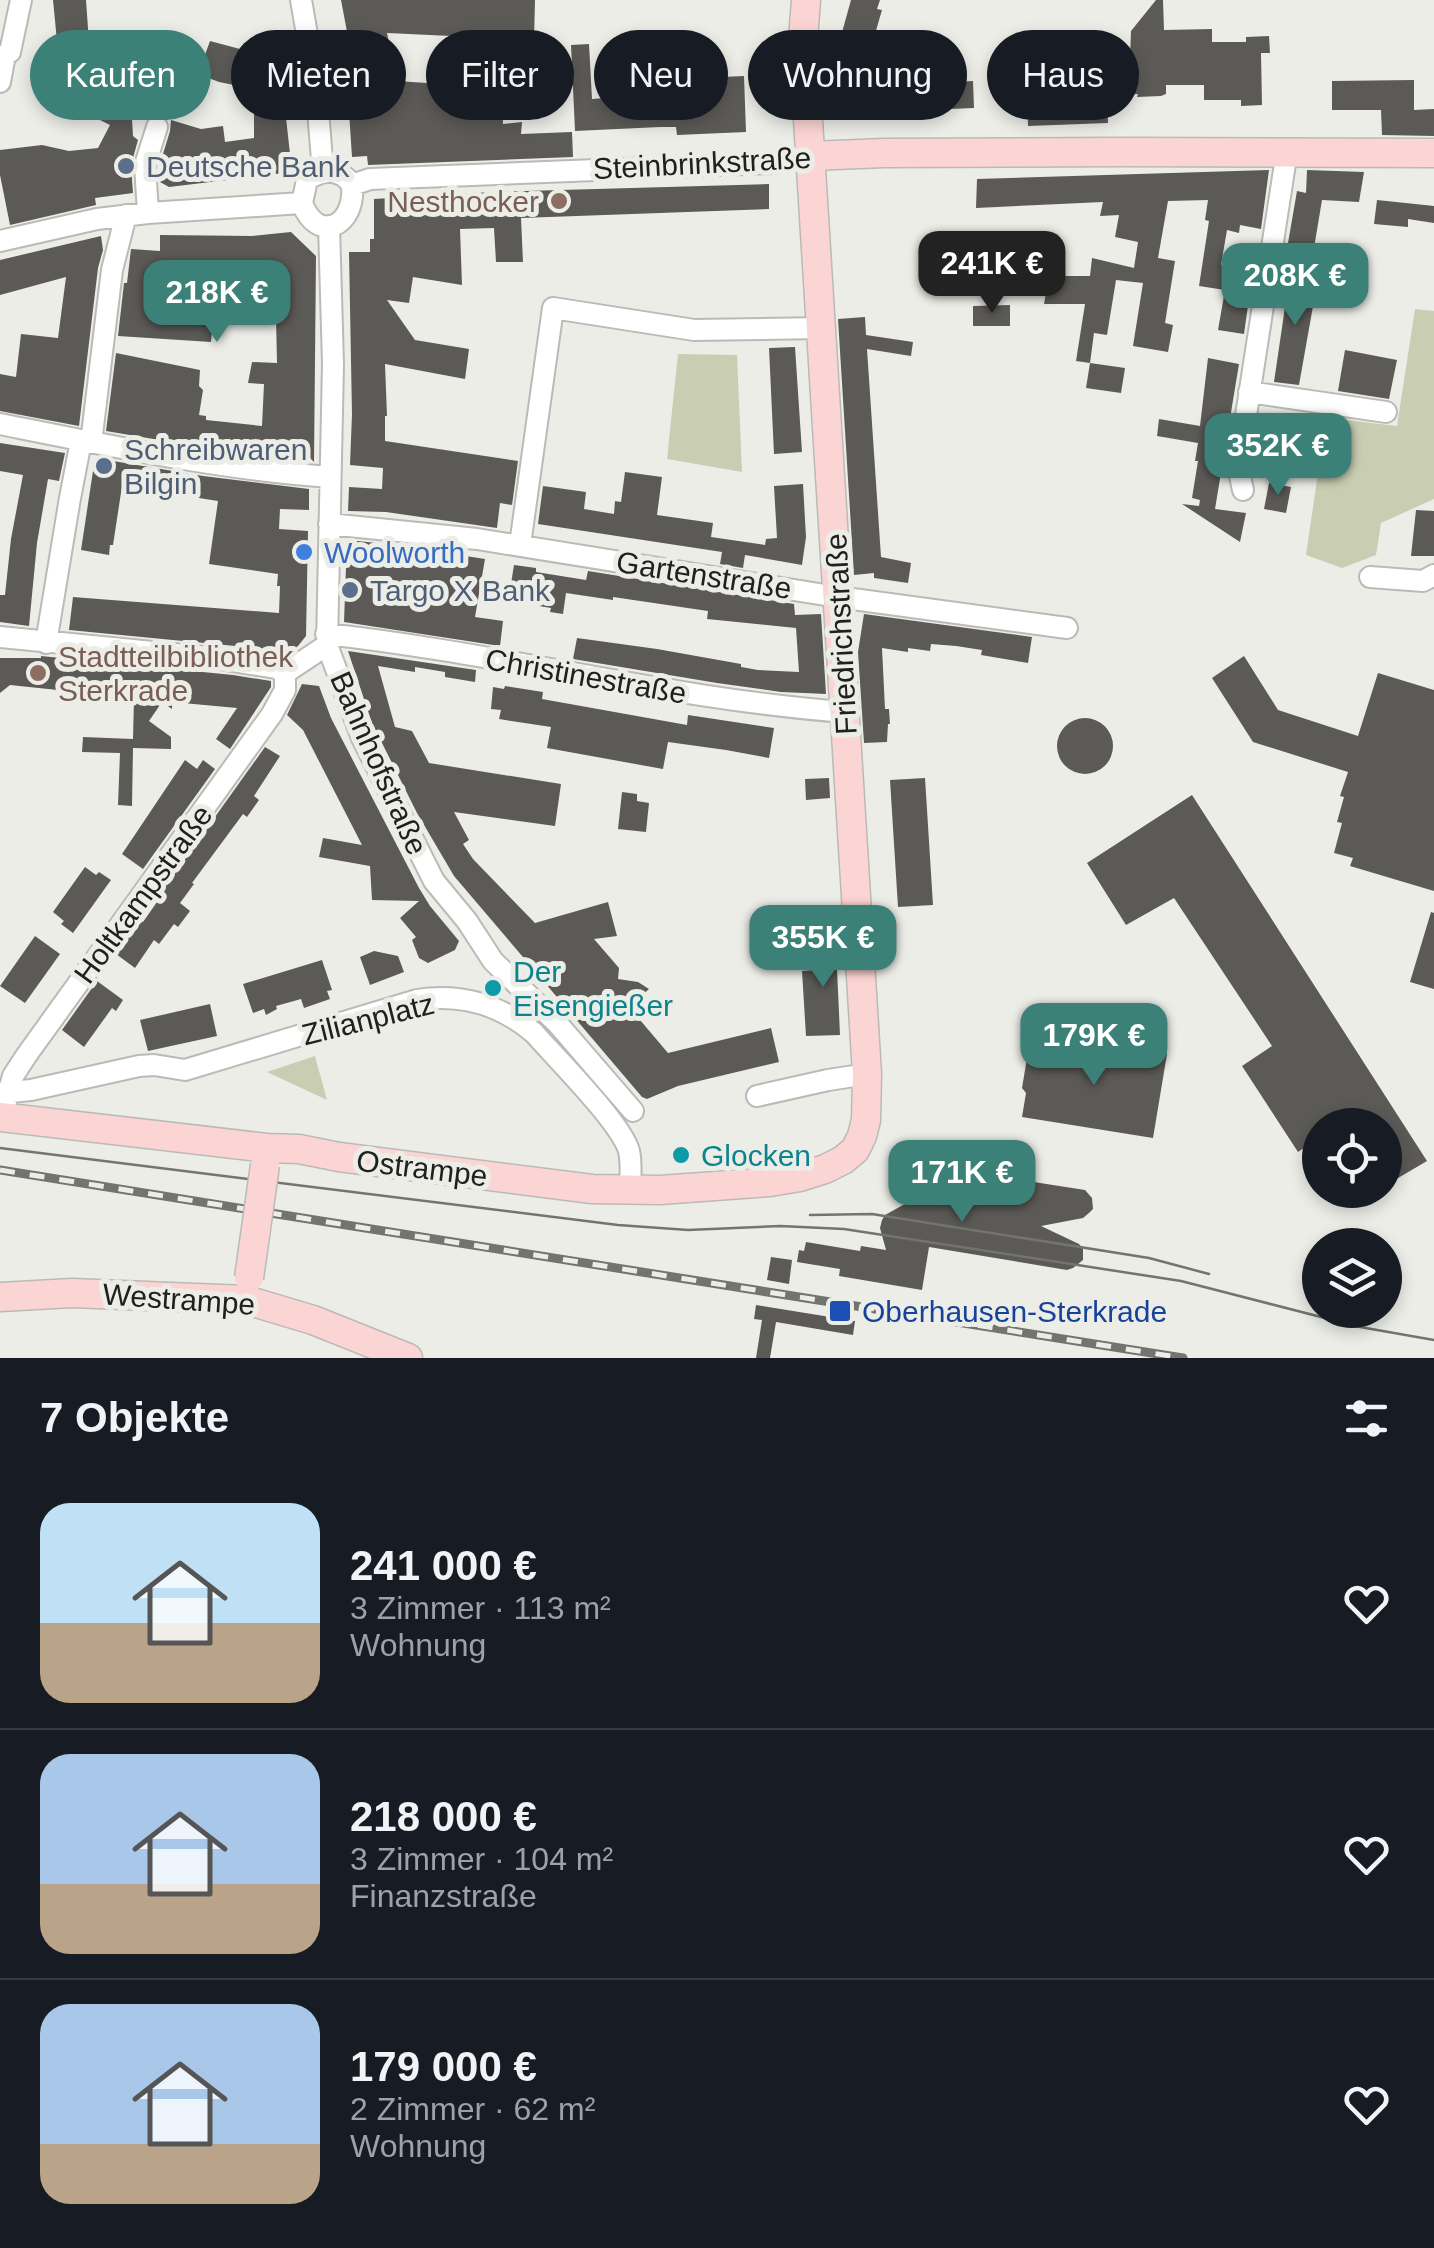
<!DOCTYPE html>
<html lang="de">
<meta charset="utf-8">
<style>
:root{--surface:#171b24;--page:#242831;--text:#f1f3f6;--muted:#9ea1a6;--line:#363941;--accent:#3b8178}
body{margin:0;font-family:Arial,sans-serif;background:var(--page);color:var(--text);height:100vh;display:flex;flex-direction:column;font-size:38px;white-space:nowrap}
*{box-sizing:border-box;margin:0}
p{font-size:32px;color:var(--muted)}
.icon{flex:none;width:55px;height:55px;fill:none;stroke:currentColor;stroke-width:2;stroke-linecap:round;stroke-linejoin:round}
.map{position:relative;height:1358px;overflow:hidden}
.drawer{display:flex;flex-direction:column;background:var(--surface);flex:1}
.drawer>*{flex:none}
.banner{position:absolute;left:30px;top:30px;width:1375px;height:90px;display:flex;gap:20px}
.buttons{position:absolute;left:1302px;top:1108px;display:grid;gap:20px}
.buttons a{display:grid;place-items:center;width:100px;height:100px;border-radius:50%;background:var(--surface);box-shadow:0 5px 15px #0003;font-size:50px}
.price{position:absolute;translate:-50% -85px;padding:0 22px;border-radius:20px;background:var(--accent);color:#fff;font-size:32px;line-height:65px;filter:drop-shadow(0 2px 5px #0008)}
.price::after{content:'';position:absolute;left:50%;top:60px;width:30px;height:22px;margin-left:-15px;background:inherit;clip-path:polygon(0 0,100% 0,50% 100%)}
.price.current{background:#222;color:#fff}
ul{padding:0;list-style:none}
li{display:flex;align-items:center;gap:30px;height:250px;padding:0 40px}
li+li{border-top:2px solid var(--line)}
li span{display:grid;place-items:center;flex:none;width:280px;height:200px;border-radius:30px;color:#555}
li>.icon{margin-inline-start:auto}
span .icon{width:120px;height:120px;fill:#fffc;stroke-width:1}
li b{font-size:42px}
h2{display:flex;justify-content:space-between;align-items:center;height:120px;padding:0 40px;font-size:42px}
.chip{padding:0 35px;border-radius:45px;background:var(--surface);box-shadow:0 5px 15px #0003;font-size:35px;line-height:90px}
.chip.current{background:var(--accent);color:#fff}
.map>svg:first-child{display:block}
</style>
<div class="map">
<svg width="1434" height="1358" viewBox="0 0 1434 1358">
<rect width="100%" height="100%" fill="#edede8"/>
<path fill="#c9ceb2" d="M1415,309L1434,311V499L1381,523L1376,555L1342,568L1306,555L1321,452L1300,449L1305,415L1397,426Z
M678,354L737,355L742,472L667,459Z
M315,1056L327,1100L267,1072Z"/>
<path fill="#5c5a57" d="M53,0H86L92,85L125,82L130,85L133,136L138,140L131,165L133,193L95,198L96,205L10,225L0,175V150L42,145L69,151L98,148L110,125L88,114V105L69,107L63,103Z
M341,0H535L534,40L387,33L397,81L442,84V94L478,95L479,84L502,85L503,124L522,122L521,134L572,132L573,157L368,165L367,156L352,157L347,82L341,56L351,53Z
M851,0H880L877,9L882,10L875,34L868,32L869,68L876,67L877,94L871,95L872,113L844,114L841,36Z
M1156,0H1163L1164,30L1212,29V42H1246V37L1269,36L1270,53H1261L1262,105L1241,106V100H1204V85H1166V94L1161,96L1137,97L1138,94L1107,95L1108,123L1028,126L1027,94L1075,93V33L1098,32L1099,60L1130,59L1131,31Z
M210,41L255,53L279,54L292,172L169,187L160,182L159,167L170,131L171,120L201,129L223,126L225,142L254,138V89L219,82L198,74Z
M642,42L645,86L669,85V91L701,90L700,78L744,76L746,132L677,135L676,127H660L575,131L571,45L589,44L592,99L619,97L615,43Z
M951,78V82L973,81L974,108L903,111L902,84H925L924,79Z
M1414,80V110L1434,109V136L1382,135L1381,110H1332V81Z
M1269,170L1261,229L1240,225L1239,233L1227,230L1221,265L1253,270L1244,334L1218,330L1225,290L1199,286L1209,221L1205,220L1208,200L1168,201L1158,258L1175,261L1165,323L1173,325L1168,352L1133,346L1143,283L1116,280L1107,335L1094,333L1090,363L1076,361L1085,304H1044L1049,276H1090L1092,258L1134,268L1138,242L1115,237L1119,215L1100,216L1103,202L976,208L977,179Z
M1307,170L1364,172L1359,202L1322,200L1314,248L1288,243L1297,191L1306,193Z
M769,184V209L521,218L523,262H496L494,228L460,229L462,285L413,277L409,303L387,300L415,340L469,349L465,379L385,364L387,416H385V441L518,461L512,505L500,503L497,528L386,512L348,511L349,487L382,489L383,468L350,465L352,414L349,252H370V239H374V199L493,192Z
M1377,200L1434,206V223L1408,219V227L1374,224Z
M291,232L316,256L314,462L310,458V461L248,455L106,431L116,353L200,370L199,386L203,390L199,415L206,416V420L262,426L264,384L248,383L252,362L277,363L275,273L217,272L211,342L118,336L124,283H127L131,249L160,251V235L252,236Z
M101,236L103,250L98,268L79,426L0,411V374L16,377L21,334L58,338L66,277L0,295V260Z
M1290,273L1318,278L1299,385L1274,382Z
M1010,305V326H973V306Z
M865,317L866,335L913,342L911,356L867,349L881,557L911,563L908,583L874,578V573L854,575L838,319Z
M795,347L802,452L774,454L769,348Z
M1345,350L1397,360L1389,399L1338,391Z
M1208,358L1239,364L1215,509L1246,513L1240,542L1182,504L1199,506L1200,500L1192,498L1198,461H1195L1198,443L1157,436L1159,419L1200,426Z
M1090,363L1125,368L1121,393L1086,388Z
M0,443L65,453L59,481L48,479L37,543L29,626L0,622V595H5L11,539L23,475L0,471Z
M95,458L203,476L309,489V510L280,509L279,529L308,531L306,636L298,646L289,653L257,648L69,630L73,597L279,613L280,586H277L278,574L209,564L218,501L122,486L113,545H110L109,555L81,550Z
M625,472L662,477L657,515L713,523L711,537L765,545L766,539L777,538L774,486L803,484L806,537L802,565L745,555L743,568L720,564L722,552L538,524L543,486L586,492L584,509L614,514L615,501L621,502Z
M1269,483L1291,487L1286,513L1264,509Z
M1416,510L1434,511V556H1411Z
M347,540L427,548V550L485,559L475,617L503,621L500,646L344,622Z
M514,565L536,568V572L586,580L588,571L794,604L795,615L821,614L826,694L781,692L717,683L573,659L577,638L657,649L741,664V667L758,670L799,672L796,628L707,619L708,611L613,597V600L566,593L563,614L550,612L551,608L539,606L541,594L510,590Z
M864,614L1032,637L1028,663L981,655L982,650L956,646L931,644L930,651L908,648V652L882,648L885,709H889L890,724H888L887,742L864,743L858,652Z
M348,651L476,670L475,682L445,677V672L415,667V672L378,666L395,727L412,731L429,763L561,784L555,826L454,812L469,840L463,844L473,859L535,923L608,902L617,936L594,939L619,968L618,979L638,982L649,989L629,1007L668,1053L771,1028L779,1062L678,1086L647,1099L642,1097L454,876L417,813L372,723Z
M41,656L233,675L271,681V687L230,749L216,739L237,708L172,702V709L162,702L149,721L171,737V749L133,748L132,806L118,805L120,753L82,752L83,737L133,739L134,698L10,685L0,693V658H41Z
M1244,656L1278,710L1358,736L1378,673L1434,690V891L1350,866L1353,858L1334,853L1342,823L1337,822L1344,797L1340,796L1348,772L1253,742L1212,678Z
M302,684L319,686L331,718L419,888L430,906L459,941L455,950L428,963L419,958L412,940L416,937L400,918L419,901L372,900L370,866L319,857L323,838L362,845L303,730L287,715Z
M505,686L543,692L542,699L687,725L688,715L774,728L769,758L726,750L668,742L663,769L547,748L551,727L499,719L501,710L491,709L493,687L504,689Z
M1057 746a28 28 0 1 1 56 0a28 28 0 1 1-56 0Z
M265,747L280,756L254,796L259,800L247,817L243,814L192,883L194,884L180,903L190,911L178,927L174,924L159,944L154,940L135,968L116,954L141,920L143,922L164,892L162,891Z
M185,760L197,769L203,760L215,769L143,869L122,854Z
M829,778L830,798L806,800L805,779Z
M925,778L933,905L898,907L890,780Z
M622,792L637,794V801L649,803L646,832L618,829Z
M1192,795L1427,1161L1393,1181L1385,1168V1125H1320V1137L1298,1152L1242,1066L1272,1046L1174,898L1126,925L1087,863Z
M85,867L96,875L99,872L111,880L73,933L61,924L64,921L53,912Z
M1431,912L1434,913V989L1410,982Z
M35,936L60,954L25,1003L0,986Z
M841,940L843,969H837L840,1035L806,1036L802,971L816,970L814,941Z
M374,951L398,956L404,972L370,985L360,957Z
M322,960L332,990L327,991L330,999L304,1008L301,999L276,1006L277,1009L266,1015L264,1009L253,1013L243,984Z
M97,981L123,1000L116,1011L112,1008L84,1047L62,1030Z
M210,1004L217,1036L148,1051L140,1020Z
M1030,1040L1146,1059L1148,1044L1160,1045L1167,1054L1153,1138L1022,1117L1026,1093L1022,1088Z
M901,1161L1085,1190L1092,1198L1093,1209L1089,1213L1083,1218L1041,1226L1079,1244L1083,1249V1260L1073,1268L1067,1270L929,1247L922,1290L839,1276L840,1269L797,1262L799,1250L804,1251L806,1242L860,1251L861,1246L886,1250L880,1228L882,1220L885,1215L912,1200L891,1183V1170Z
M771,1257L792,1260L789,1284L767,1280Z
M756,1305L855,1321L853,1335L776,1322L770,1358H756L762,1320L754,1319Z"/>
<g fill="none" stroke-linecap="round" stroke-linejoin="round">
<defs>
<path id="street" d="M301,0L316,86L323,172
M0,82L5,55L10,52L21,0
M302,203C317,244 356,227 352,185
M148,213L145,165L157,127
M329,226L333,364L327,645L362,738L434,881L467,921L493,961L557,1023L633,1111
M0,241L97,219L148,213L302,203L307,180C322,169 341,168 352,185L370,179L772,163L811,156
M1249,392L1386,412
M0,424C110,446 218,469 330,477
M91,443L112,270L126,215
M1243,490L1238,467L1287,151
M329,524L477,539L838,597L1067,628
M520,545L553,308L694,330L822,328
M1370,577L1423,581L1434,575
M326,634C500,653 670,699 845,712
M0,637L214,658L276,668L285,673
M46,643L70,498L81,441
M285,673L327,645
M0,1093L31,1090L139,1066L154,1065L185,1070L417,1000C461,993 501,1005 534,1033C556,1058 621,1123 629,1151C632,1164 630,1178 630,1191
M757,1096L828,1080L867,1074
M6,1101L13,1076L26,1056L272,714L285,690V673"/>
<path id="secondary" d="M811,156L884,153L1122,152L1434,153
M0,1117L267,1148L299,1149L339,1157L592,1189L660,1190L770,1182L800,1177L825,1169L843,1160L855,1150L862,1136L866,1120L867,1074L803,39L806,0
M0,1297L72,1293L246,1300L313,1320L408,1358"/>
</defs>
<use href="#street" stroke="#bbbab6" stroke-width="24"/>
<use href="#secondary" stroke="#bbbab6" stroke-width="31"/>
<use href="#street" stroke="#fff" stroke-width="20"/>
<use href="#secondary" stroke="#fbd5d3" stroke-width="28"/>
<path stroke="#737370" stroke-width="2.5" d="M0,1148L618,1225L688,1230L780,1226L844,1229L1181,1281L1360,1327L1434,1340
M810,1215L872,1214L1149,1258L1209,1274"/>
<defs>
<path id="rail" d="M0,1170L1183,1358"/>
</defs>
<use href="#rail" stroke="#737370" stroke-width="9"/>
<use href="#rail" stroke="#edede8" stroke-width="5" stroke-dasharray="15" stroke-linecap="butt"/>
<defs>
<path id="secondary-bridge" d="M249,1278L265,1165"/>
</defs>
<use href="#secondary-bridge" stroke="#bbbab6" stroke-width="31" stroke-linecap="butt"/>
<use href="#secondary-bridge" stroke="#fbd5d3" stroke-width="28"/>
</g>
<g fill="#5c6f8a" stroke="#edede8" stroke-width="4">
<circle cx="126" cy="166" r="10"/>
<circle cx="104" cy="466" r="10"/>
<circle cx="350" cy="590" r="10"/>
</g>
<g fill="#8d6e63" stroke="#edede8" stroke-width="4">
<circle cx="559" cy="201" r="10"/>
<circle cx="38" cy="673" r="10"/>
</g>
<circle fill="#3f7fe0" stroke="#edede8" stroke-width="4" cx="304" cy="552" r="10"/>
<g fill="#0f9aa8" stroke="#edede8" stroke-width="4">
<circle cx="493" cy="988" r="10"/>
<circle cx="681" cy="1155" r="10"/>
</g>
<rect fill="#1a4fb4" stroke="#edede8" stroke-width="4" x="828" y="1299" width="24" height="24" rx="5"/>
<g text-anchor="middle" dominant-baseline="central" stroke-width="10" stroke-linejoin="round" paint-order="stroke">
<g font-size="30" fill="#20201f" stroke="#edede8">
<text transform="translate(702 163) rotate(-3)">Steinbrinkstraße</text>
<text transform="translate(704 575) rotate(9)">Gartenstraße</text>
<text transform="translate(841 634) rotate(-93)">Friedrichstraße</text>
<text transform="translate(586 676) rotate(10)">Christinestraße</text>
<text transform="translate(379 763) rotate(66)">Bahnhofstraße</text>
<text transform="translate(143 894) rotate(-54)">Holtkampstraße</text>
<text transform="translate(368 1019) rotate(-14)">Zilianplatz</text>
<text transform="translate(422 1168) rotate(7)">Ostrampe</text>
<text transform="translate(179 1299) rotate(4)">Westrampe</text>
</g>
<g font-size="30" fill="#4e5e75" stroke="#edede8" text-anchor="start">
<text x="146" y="166">Deutsche Bank</text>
<text x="124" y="449">Schreibwaren<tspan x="124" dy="34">Bilgin</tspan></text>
<text x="370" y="590">Targo X Bank</text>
</g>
<g font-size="30" fill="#785e54" stroke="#edede8" text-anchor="end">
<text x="539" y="201">Nesthocker</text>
<text x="58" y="656" text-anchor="start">Stadtteilbibliothek<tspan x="58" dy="34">Sterkrade</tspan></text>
</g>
<g font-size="30" fill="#366cbe" stroke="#edede8" text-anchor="start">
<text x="324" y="552">Woolworth</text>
</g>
<g font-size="30" fill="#0d838f" stroke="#edede8" text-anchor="start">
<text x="513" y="971">Der<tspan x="513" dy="34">Eisengießer</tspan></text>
<text x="701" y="1155">Glocken</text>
</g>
<g font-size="30" fill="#164399" stroke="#edede8" text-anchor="start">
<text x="862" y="1311">Oberhausen-Sterkrade</text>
</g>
</g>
</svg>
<div class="buttons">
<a><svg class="icon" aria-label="locate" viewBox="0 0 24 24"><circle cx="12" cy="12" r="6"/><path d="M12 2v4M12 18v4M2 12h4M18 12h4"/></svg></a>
<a><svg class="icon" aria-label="layers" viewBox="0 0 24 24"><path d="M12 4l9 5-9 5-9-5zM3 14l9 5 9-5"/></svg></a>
</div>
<b class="price current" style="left:992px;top:316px">241K €</b>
<b class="price" style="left:1295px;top:328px">208K €</b>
<b class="price" style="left:217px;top:345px">218K €</b>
<b class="price" style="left:1278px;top:498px">352K €</b>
<b class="price" style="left:823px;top:990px">355K €</b>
<b class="price" style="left:1094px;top:1088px">179K €</b>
<b class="price" style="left:962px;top:1225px">171K €</b>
<div class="banner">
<a class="chip current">Kaufen</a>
<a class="chip">Mieten</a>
<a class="chip">Filter</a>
<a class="chip">Neu</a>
<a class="chip">Wohnung</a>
<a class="chip">Haus</a>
</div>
</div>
<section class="drawer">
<h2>7 Objekte<svg class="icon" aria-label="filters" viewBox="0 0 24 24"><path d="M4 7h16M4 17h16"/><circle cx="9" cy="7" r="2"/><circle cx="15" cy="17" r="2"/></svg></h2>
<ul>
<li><span style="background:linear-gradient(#bfe0f5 60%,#b9a48a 0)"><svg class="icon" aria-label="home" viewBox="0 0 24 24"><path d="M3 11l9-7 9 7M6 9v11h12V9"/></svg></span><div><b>241 000 €</b><p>3 Zimmer · 113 m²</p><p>Wohnung</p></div><svg class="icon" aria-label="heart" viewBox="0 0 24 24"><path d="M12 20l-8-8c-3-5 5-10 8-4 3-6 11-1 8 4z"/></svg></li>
<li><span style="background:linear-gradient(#a9c7e8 65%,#b9a48a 0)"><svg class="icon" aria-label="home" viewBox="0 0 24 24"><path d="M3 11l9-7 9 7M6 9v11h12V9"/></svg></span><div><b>218 000 €</b><p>3 Zimmer · 104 m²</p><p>Finanzstraße</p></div><svg class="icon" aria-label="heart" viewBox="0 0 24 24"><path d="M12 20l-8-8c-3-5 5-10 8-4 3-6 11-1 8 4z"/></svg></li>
<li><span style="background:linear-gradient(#a9c7e8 70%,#b9a48a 0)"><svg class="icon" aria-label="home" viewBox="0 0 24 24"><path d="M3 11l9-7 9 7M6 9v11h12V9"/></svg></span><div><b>179 000 €</b><p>2 Zimmer · 62 m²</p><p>Wohnung</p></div><svg class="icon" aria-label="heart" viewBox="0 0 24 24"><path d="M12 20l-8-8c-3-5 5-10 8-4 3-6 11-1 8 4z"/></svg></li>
</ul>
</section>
